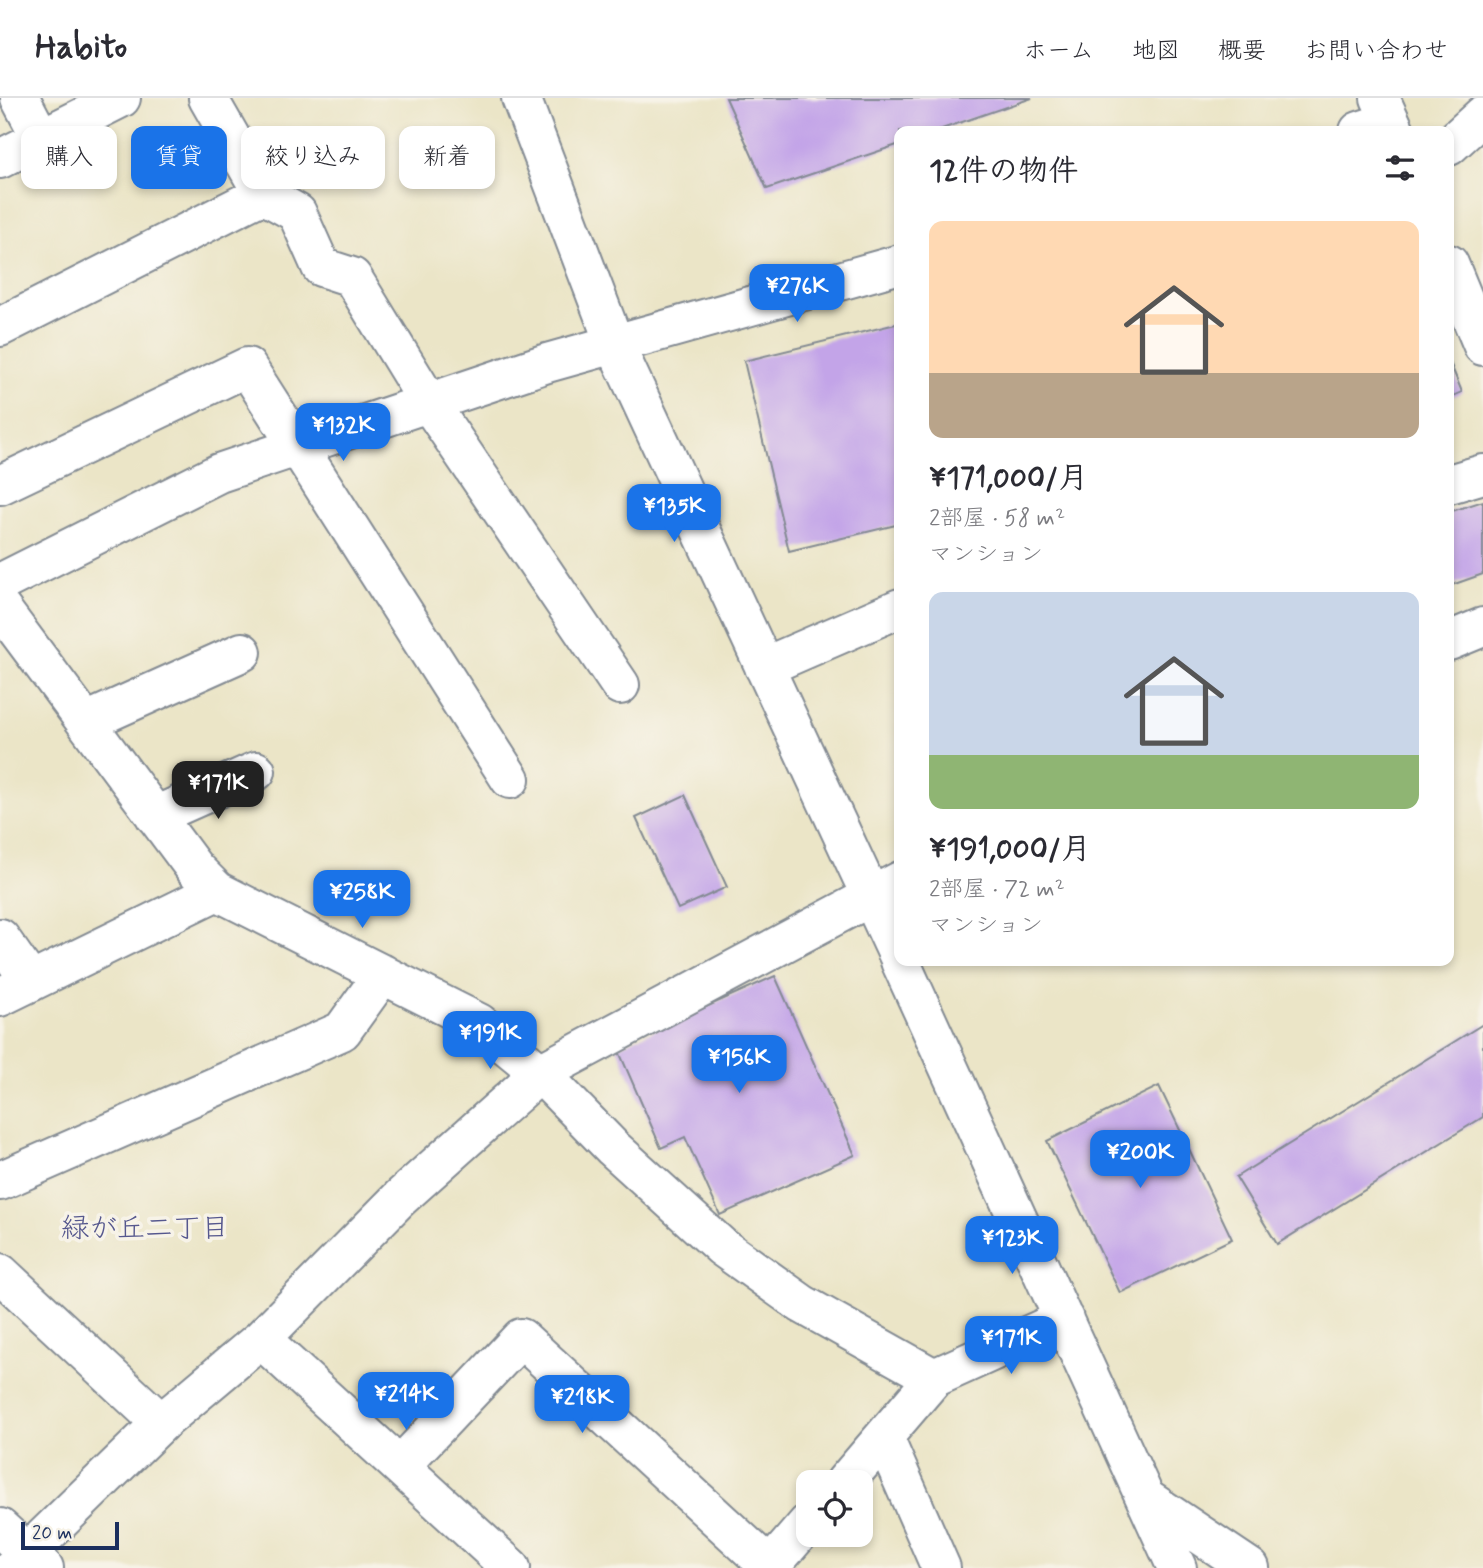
<!DOCTYPE html>
<html lang="ja">
<meta charset="utf-8">
<style>
:root{--surface:#fff;--page:#f2f2f3;--text:#2b2b33;--muted:#7c7c81;--line:#e1e1e2;--accent:#1a73e8}
body{margin:0;font-family:Mynerve,"Klee One",sans-serif;background:var(--page);color:var(--text);height:100vh;display:flex;flex-direction:column;font-size:26px;white-space:nowrap}
*{box-sizing:border-box;margin:0}
p{font-size:23px;color:var(--muted)}
.icon{flex:none;width:38px;height:38px;fill:none;stroke:currentColor;stroke-width:2;stroke-linecap:round;stroke-linejoin:round}
.map{position:relative;flex:1;overflow:hidden}
.drawer{position:absolute;left:894px;top:28px;width:560px;height:840px;display:flex;flex-direction:column;background:var(--surface);border-radius:14px;box-shadow:0 4px 10px #0003}
.drawer>*{flex:none}
.hud{position:absolute;left:21px;top:28px;width:665px;height:63px;display:flex;gap:14px}
.controls{position:absolute;left:796px;top:1372px;display:grid;gap:14px}
.controls a{display:grid;place-items:center;width:77px;height:77px;border-radius:14px;background:var(--surface);box-shadow:0 4px 10px #0003;font-size:35px}
.scale{position:absolute;left:21px;bottom:18px;width:98px;box-sizing:border-box;padding-left:7px;border:4px solid #1b2f5e;border-top:0;font-size:19px;line-height:24px;white-space:nowrap;color:#1b2f5e;-webkit-text-stroke:5px #f7f3e8;paint-order:stroke}
.price{position:absolute;translate:-50% -60px;padding:0 16px;border-radius:14px;background:var(--accent);color:#fff;font-size:23px;line-height:46px;filter:drop-shadow(0 2px 4px #0008)}
.price::after{content:'';position:absolute;left:50%;top:42px;width:21px;height:16px;margin-left:-10px;background:inherit;clip-path:polygon(0 0,100% 0,50% 100%)}
.price.selected{background:#222;color:#fff}
ul{padding:0;list-style:none}
li{display:grid;align-content:center;gap:14px;height:371px;padding:0 35px}
li span{display:grid;place-items:center;height:217px;border-radius:14px;color:#555}
li>.icon{margin-inline-start:auto}
span .icon{width:126px;height:126px;fill:#fffc;stroke-width:1}
li b{font-size:30px}
h2{display:flex;justify-content:space-between;align-items:center;height:84px;padding:0 35px;font-size:30px}
.chip{padding:0 24px;border-radius:14px;background:var(--surface);box-shadow:0 4px 10px #0003;font-size:24px;line-height:63px}
.chip.selected{background:var(--accent);color:#fff}
header{display:flex;align-items:center;gap:42px;box-sizing:border-box;height:98px;padding:0 35px;background:var(--surface);border-bottom:2px solid var(--line)}
header strong{font-size:33px}
nav{display:flex;gap:38px;margin-inline-start:auto;font-size:24px}
.map>svg:first-child{display:block}
</style>
<header>
<strong>Habito</strong>
<nav><a>ホーム</a><a>地図</a><a>概要</a><a>お問い合わせ</a></nav>
</header>
<div class="map">
<svg width="1483" height="1470" viewBox="0 0 1483 1470">
<rect width="100%" height="100%" fill="#f7f3e8"/>
<filter id="ink" filterUnits="userSpaceOnUse"><feTurbulence type="fractalNoise" baseFrequency=".0143" numOctaves="2"/><feDisplacementMap in="SourceGraphic" scale="14" xChannelSelector="R" yChannelSelector="G"/><feConvolveMatrix kernelMatrix="1 2 1 2 8 2 1 2 1" color-interpolation-filters="sRGB"/></filter>
<filter id="wash" filterUnits="userSpaceOnUse"><feTurbulence type="fractalNoise" baseFrequency=".00686" numOctaves="4" result="noise"/><feDisplacementMap in="SourceGraphic" scale="28" xChannelSelector="R" yChannelSelector="G"/><feGaussianBlur stdDeviation="1.57" result="paint"/><feColorMatrix in="noise" values="0 0 0 0 0 0 0 0 0 0 0 0 0 0 0 0 0 1.4 0 .05"/><feComposite in="paint" operator="in"/></filter>
<g filter="url(#wash)">
<rect width="100%" height="100%" fill="#ebe5c7"/>
<g id="blocks">
<path fill="#c3a4e8" d="M726,0H1032L936,33H900V46L767,91Z
M900,225V426L789,453L744,263Z
M1449,262L1462,294L1449,300Z
M1483,403V476L1449,488V414Z
M685,697L727,789L678,811L636,720Z
M775,878L855,1057L720,1117L685,1039L661,1050L617,949Z
M1483,926V1019L1277,1146L1236,1079Z
M1159,988L1232,1141L1120,1195L1047,1043Z"/>
</g>
</g>
<g filter="url(#ink)">
<use href="#blocks" fill-opacity="0" stroke="#838a92" stroke-width="2"/>
<g fill="none" stroke-linecap="round" stroke-linejoin="round">
<defs>
<path id="minor" d="M20,0L41,40
M521,0L615,247L900,861
M1359,33L1390,23
M1449,48L1483,17
M0,61L121,0
M263,96L297,115L321,169L352,179L429,305L620,587
M0,229L263,96L208,0
M1449,386L1483,376
M0,387L247,269L510,681
M0,485L219,375L547,265L900,166
M0,509L195,771L217,793L479,925L540,975L613,1050L722,1149L802,1206L934,1280
M1449,543L1483,529
M764,569L900,510
M86,624L242,554
M155,718L256,673
M0,840L31,884
M900,863L1177,1470
M0,899L217,793
M0,1083L342,933L383,876
M0,1175L161,1325
M261,1241L511,1470
M884,1340L941,1470
M400,1368L521,1240L770,1469
M845,1384L934,1280L1064,1221
M1147,1401L1250,1470
M0,1430L44,1470
M12,1470L161,1325L261,1241L400,1100L540,975L900,783
M769,1470L808,1425"/>
<path id="highway" d="M1380,0L1395,33
M1449,166L1483,248"/>
</defs>
<use href="#minor" stroke="#838a92" stroke-width="42"/>
<use href="#highway" stroke="#838a92" stroke-width="42"/>
<use href="#minor" stroke="#fff" stroke-width="38"/>
<use href="#highway" stroke="#fff" stroke-width="38"/>
</g>
</g>
<g text-anchor="middle" dominant-baseline="central" stroke-width="7" stroke-linejoin="round" paint-order="stroke">
<g font-size="28" fill="#56588e" stroke="#f7f3e8">
<text x="145" y="1131">緑が丘二丁目</text>
</g>
</g>
</svg>
<div class="controls">
<a><svg class="icon" aria-label="locate" viewBox="0 0 24 24"><circle cx="12" cy="12" r="6"/><path d="M12 2v4M12 18v4M2 12h4M18 12h4"/></svg></a>
</div>
<div class="scale">20 m</div>
<b class="price" style="left:797px;top:226px">¥276K</b>
<b class="price" style="left:343px;top:365px">¥132K</b>
<b class="price" style="left:674px;top:446px">¥135K</b>
<b class="price selected" style="left:218px;top:723px">¥171K</b>
<b class="price" style="left:362px;top:832px">¥258K</b>
<b class="price" style="left:490px;top:973px">¥191K</b>
<b class="price" style="left:739px;top:997px">¥156K</b>
<b class="price" style="left:1140px;top:1092px">¥200K</b>
<b class="price" style="left:1012px;top:1178px">¥123K</b>
<b class="price" style="left:1011px;top:1278px">¥171K</b>
<b class="price" style="left:406px;top:1334px">¥214K</b>
<b class="price" style="left:582px;top:1337px">¥218K</b>
<div class="hud">
<a class="chip">購入</a>
<a class="chip selected">賃貸</a>
<a class="chip">絞り込み</a>
<a class="chip">新着</a>
</div>
<section class="drawer">
<h2>12件の物件<svg class="icon" aria-label="filters" viewBox="0 0 24 24"><path d="M4 7h16M4 17h16"/><circle cx="9" cy="7" r="2"/><circle cx="15" cy="17" r="2"/></svg></h2>
<ul>
<li><span style="background:linear-gradient(#ffd9b3 70%,#b9a48a 0)"><svg class="icon" aria-label="home" viewBox="0 0 24 24"><path d="M3 11l9-7 9 7M6 9v11h12V9"/></svg></span><div><b>¥171,000/月</b><p>2部屋 · 58 m²</p><p>マンション</p></div></li>
<li><span style="background:linear-gradient(#c9d6e8 75%,#8fb573 0)"><svg class="icon" aria-label="home" viewBox="0 0 24 24"><path d="M3 11l9-7 9 7M6 9v11h12V9"/></svg></span><div><b>¥191,000/月</b><p>2部屋 · 72 m²</p><p>マンション</p></div></li>
</ul>
</section>
</div>
